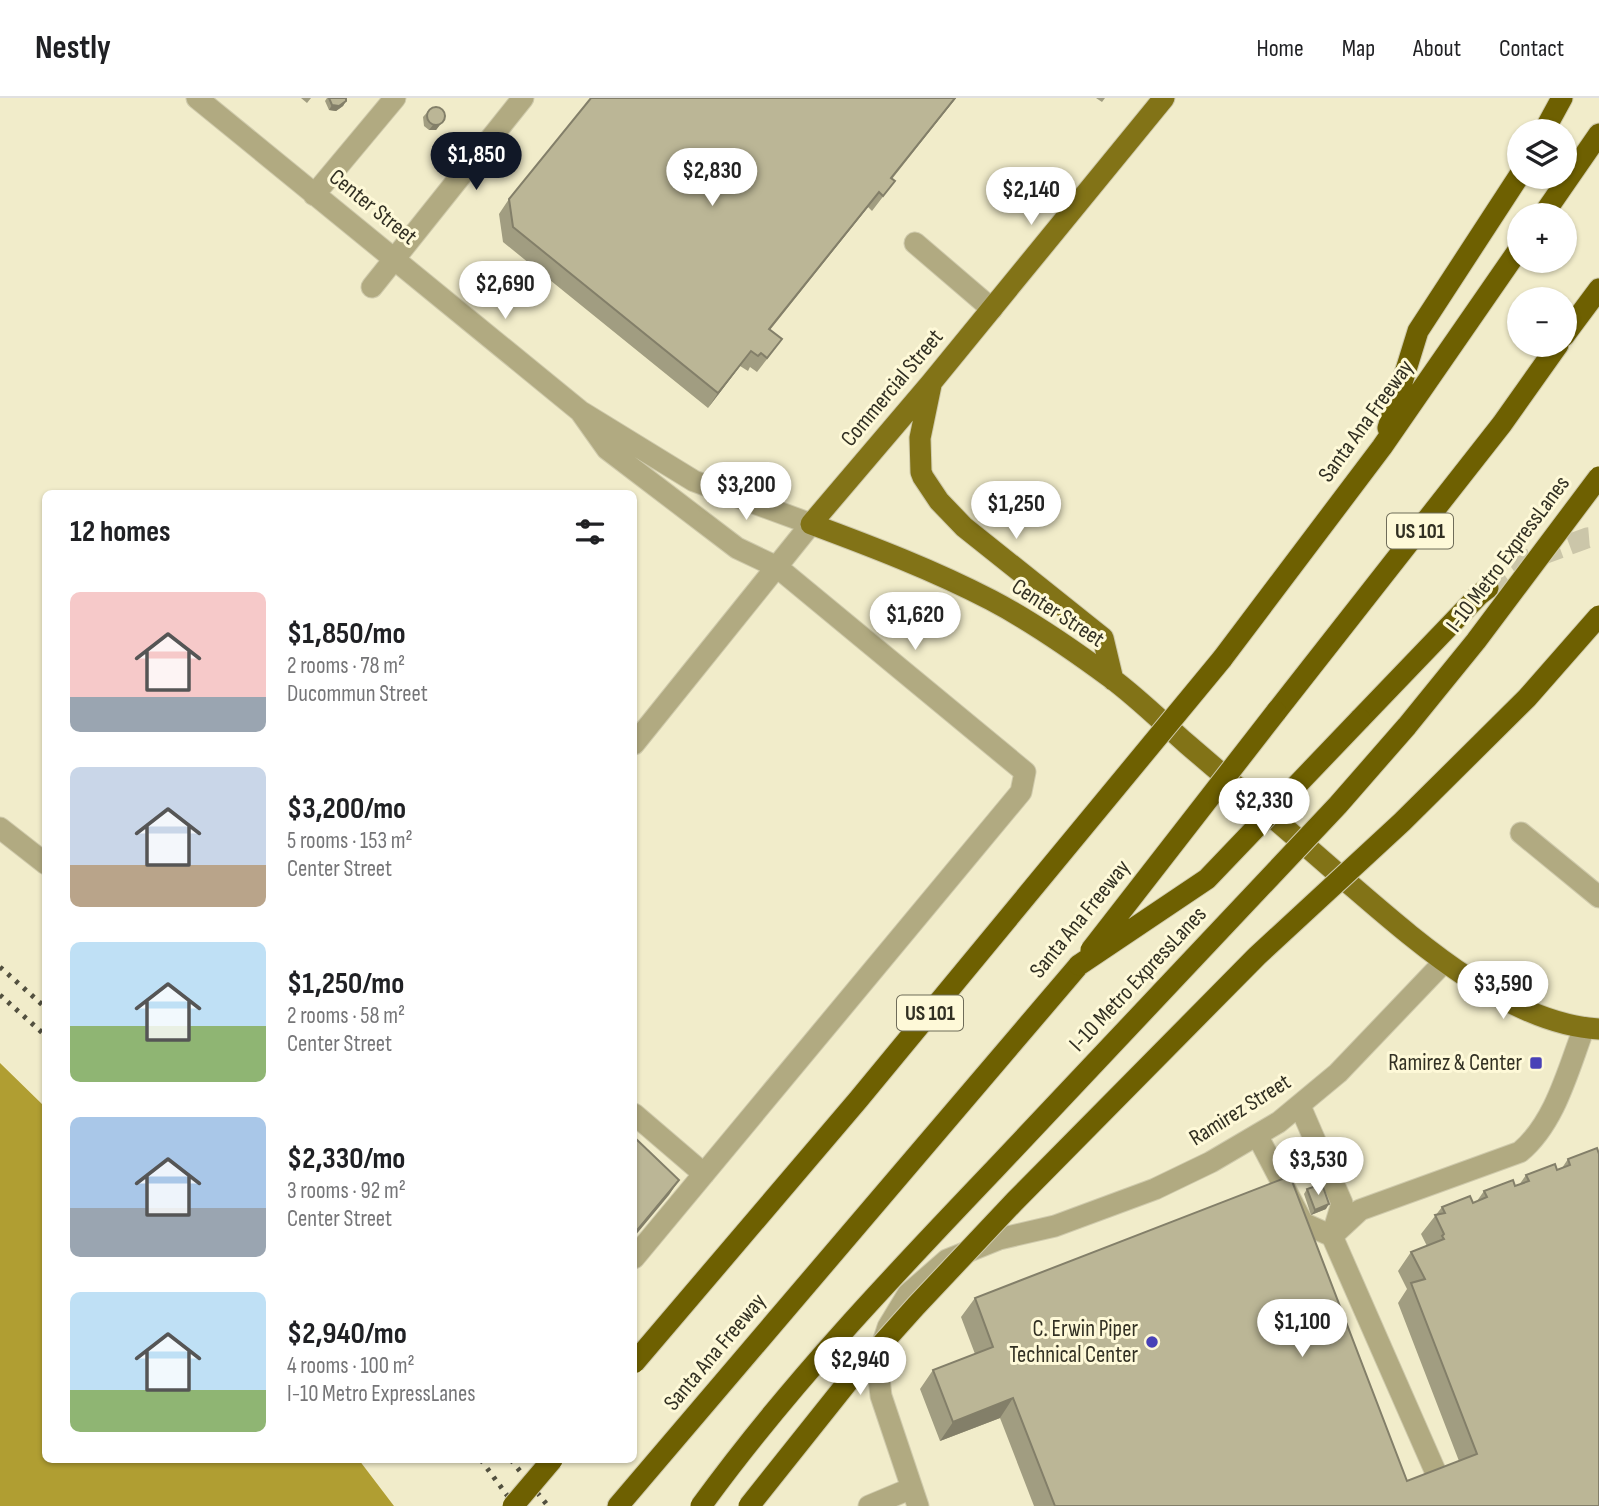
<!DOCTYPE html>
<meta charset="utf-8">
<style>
:root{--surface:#fff;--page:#f6f6f6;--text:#202124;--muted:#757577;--line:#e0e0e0;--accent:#111827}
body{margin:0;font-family:"Sofia Sans Condensed",sans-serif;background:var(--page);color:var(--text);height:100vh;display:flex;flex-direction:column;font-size:26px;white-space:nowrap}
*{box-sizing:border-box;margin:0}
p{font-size:23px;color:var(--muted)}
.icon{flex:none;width:38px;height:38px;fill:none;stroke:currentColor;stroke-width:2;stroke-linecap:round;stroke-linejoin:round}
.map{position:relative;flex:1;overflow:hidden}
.sheet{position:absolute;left:42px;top:392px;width:595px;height:973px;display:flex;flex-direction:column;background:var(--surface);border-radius:10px;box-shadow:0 2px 5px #0004}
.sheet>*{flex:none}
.controls{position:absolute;left:1507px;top:21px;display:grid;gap:14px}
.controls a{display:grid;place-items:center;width:70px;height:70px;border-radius:50%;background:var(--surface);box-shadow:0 2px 5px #0004;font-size:35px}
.price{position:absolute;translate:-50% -60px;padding:0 16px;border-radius:24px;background:#fff;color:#222;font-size:23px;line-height:46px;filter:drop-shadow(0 2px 4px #0008)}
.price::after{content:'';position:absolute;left:50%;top:42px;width:21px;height:16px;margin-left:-10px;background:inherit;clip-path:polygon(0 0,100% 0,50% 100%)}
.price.selected{background:var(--accent);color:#fff}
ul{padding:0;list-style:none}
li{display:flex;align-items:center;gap:21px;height:175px;padding:0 28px}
li span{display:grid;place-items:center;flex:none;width:196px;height:140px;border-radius:10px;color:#555}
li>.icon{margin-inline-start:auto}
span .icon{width:84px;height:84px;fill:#fffc;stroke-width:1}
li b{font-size:30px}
h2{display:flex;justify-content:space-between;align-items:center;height:84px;padding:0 28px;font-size:30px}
header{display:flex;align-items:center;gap:42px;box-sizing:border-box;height:98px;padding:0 35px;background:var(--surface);border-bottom:2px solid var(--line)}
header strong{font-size:33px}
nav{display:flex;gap:38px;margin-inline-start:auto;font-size:24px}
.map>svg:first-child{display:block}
</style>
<header>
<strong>Nestly</strong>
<nav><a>Home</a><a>Map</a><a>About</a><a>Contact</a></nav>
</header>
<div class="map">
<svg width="1599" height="1408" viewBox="0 0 1599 1408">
<rect width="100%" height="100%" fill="#f1ecca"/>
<path fill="#b09e32" d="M0,965L45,1009L46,1362H359L394,1408H0Z"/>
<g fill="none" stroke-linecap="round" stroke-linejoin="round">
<path stroke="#cbc6a9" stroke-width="21" stroke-dasharray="21 10" stroke-linecap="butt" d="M1488,490L1527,462L1587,440L1599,439"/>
<defs>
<path id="minor" d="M197,0L580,313L694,383L811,426L634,646
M314,97L395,0
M915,145L992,211
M372,189L523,0
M580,313L607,351L737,450L777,469L1025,674L1021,694L634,1160
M0,730L46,766
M1521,735L1599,799
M634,1016L704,1076
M1257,1037L1303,1125L1332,1138L1342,1105L1300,1008
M1440,1384L1332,1138L1360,1112L1520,1054C1555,1025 1568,972 1584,930
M869,1408L912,1390
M918,1408L881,1298L877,1263L888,1229L908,1196L947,1162L999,1141L1055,1128L1155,1091L1211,1064L1279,1024L1338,975L1444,864"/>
<path id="major" d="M1164,0L931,285L811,426C873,449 933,472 991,502C1033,524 1073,552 1111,580C1138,600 1162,624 1187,646C1238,690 1289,733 1339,777C1408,836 1505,926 1599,931
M931,287L920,340L921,374L923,379L939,403L964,429L1103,540L1113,582"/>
<path id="highway" d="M1544,33L1562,0
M1543,117L1599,36
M1564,238L1599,191
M1388,330L1418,233L1519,78
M1222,561L1382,349L1519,151
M1276,614L1502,326L1558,247
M1360,621L1479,497L1488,490
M618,1408L1079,867"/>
</defs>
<use href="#minor" stroke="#cfcaac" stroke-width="23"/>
<use href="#major" stroke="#cfcaac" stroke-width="23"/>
<use href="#highway" stroke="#cfcaac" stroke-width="23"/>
<use href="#minor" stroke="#b1aa81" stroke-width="21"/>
<use href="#major" stroke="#827317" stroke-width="21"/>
<use href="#highway" stroke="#6e6001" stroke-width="21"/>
<path stroke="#52503f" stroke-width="5" stroke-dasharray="3.5 7" stroke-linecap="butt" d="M0,869L46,910
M0,897L46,938
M481,1362L515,1408
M511,1362L548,1408"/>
<defs>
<path id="highway-bridge" d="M1091,852L1276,614
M1079,867L1207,781L1360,621
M634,1265L858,1002L1222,561
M513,1408L552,1362
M701,1408C788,1288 891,1180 993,1073C1108,951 1223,829 1338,707L1407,628L1476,543L1599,379
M749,1408L847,1285L916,1208L1015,1103L1257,858L1402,724L1527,600L1599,518"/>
</defs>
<use href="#highway-bridge" stroke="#cfcaac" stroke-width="23" stroke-linecap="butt"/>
<use href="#highway-bridge" stroke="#6e6001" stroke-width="21"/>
</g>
<path fill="#a19d81" d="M301,0H311L307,5Z
M327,0H346V3L343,8L336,13L329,12L325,3Z
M591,0H956L892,81L895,83L872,113L868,109L770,232L771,256L757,274L750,269L748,273L740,268L708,310L503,144L499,116L509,101Z
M1096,0H1105L1102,4Z
M431,10L445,20L436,32H429L424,28L423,19Z
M1597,1050L1599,1408H1034L1000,1320L940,1343L920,1291L933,1272L975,1256L961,1219L975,1200L1407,1383L1459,1363L1398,1205L1407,1191L1398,1173L1411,1154L1427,1148L1421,1136L1442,1109L1473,1105L1477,1103L1484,1093L1515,1088L1519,1087L1526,1077L1557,1072L1562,1070L1568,1061Z
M1307,1091L1326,1111L1311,1117L1304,1096Z"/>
<path fill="#837f69" d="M955,0H956L880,95L891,80Z
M346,3L343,8L336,13L329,12L332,7Z
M445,20L436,32H429L433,27Z
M879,94L868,109L758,246L769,231Z
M751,253L740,268L708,310L718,295Z
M679,1082L669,1097L634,1139V1136Z
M1329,1106L1326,1111L1311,1117L1315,1112Z
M1013,1300L1000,1320L940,1343L953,1324Z"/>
<path fill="#bbb696" stroke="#837f69" stroke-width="2" d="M329,0H346V3L339,8L332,7Z
M591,0H955L891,80L895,83L883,98L879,94L769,231L782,241L767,260L761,255L758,258L751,253L718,295L513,129L509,101Z
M427 18a9 9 0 1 1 18 0a9 9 0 1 1-18 0Z
M634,1039L679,1082L634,1136Z
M1597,1050L1599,1056V1408H1055L1013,1300L953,1324L933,1272L993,1249L975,1200L1290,1078L1407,1383L1477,1356L1411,1185L1425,1181L1411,1154L1444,1141L1442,1138L1444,1136L1435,1117L1445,1115L1442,1109L1470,1098L1473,1105L1487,1099L1484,1093L1513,1082L1515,1088L1529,1083L1526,1077L1555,1066L1557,1072L1570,1067L1568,1061Z
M1322,1086L1329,1106L1315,1112L1307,1091Z"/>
<g fill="#4841b7" stroke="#fef9d8" stroke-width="2.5">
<rect x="1529" y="958" width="14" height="14" rx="3.5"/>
<circle cx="1152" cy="1244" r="7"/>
</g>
<g text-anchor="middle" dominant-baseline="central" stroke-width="6" stroke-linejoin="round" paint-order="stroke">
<g fill="#fef9d8" stroke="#6f6c59" stroke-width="2">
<rect x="1387" y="415.5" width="66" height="35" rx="5"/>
<rect x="897" y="897.5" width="66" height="35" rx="5"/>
</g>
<g font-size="21" font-weight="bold" fill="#323023">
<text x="1420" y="433">US 101</text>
<text x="930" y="915">US 101</text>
</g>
<g font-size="23" fill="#323023" stroke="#fef9d8">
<text transform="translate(373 109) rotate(39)">Center Street</text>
<text transform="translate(892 290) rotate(-50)">Commercial Street</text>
<text transform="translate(1366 323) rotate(-54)">Santa Ana Freeway</text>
<text transform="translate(1508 456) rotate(-53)">I-10 Metro ExpressLanes</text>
<text transform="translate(1058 515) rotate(33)">Center Street</text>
<text transform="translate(1080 821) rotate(-51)">Santa Ana Freeway</text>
<text transform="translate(1138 881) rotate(-47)">I-10 Metro ExpressLanes</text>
<text transform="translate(1240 1012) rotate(-32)">Ramirez Street</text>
<text transform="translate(715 1254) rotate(-50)">Santa Ana Freeway</text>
</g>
<g font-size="23" fill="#323023" stroke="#fef9d8" text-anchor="end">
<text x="1522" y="965">Ramirez &amp; Center</text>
<text x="1138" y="1231">C. Erwin Piper<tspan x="1138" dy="26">Technical Center</tspan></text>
</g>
</g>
</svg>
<div class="controls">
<a><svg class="icon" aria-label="layers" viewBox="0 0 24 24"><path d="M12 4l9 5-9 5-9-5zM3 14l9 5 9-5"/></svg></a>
<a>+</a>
<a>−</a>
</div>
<b class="price selected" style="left:476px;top:94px">$1,850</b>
<b class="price" style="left:712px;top:110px">$2,830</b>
<b class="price" style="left:1031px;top:129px">$2,140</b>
<b class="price" style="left:505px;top:223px">$2,690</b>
<b class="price" style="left:746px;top:424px">$3,200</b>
<b class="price" style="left:1016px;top:443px">$1,250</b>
<b class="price" style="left:915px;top:554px">$1,620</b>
<b class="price" style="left:1264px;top:740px">$2,330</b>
<b class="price" style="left:1503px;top:923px">$3,590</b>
<b class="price" style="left:1318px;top:1099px">$3,530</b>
<b class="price" style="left:1302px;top:1261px">$1,100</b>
<b class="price" style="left:860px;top:1299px">$2,940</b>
<section class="sheet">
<h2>12 homes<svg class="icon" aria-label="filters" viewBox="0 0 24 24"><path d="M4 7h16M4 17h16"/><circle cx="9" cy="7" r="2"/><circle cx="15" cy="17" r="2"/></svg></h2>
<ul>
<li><span style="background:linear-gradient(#f6c9c9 75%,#9aa5b1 0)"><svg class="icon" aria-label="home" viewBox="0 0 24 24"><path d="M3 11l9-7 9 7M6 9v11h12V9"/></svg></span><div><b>$1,850/mo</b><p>2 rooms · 78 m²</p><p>Ducommun Street</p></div></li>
<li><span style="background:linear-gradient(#c9d6e8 70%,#b9a48a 0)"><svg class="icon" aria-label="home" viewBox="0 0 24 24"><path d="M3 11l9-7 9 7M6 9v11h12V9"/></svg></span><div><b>$3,200/mo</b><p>5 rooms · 153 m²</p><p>Center Street</p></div></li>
<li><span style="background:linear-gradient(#bfe0f5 60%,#8fb573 0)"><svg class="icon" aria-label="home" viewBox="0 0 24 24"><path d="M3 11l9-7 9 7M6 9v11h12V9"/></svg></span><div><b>$1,250/mo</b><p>2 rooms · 58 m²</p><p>Center Street</p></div></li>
<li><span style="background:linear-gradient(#a9c7e8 65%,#9aa5b1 0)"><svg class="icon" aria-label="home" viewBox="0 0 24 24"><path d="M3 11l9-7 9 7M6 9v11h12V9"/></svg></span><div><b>$2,330/mo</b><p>3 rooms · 92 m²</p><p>Center Street</p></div></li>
<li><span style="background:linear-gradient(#bfe0f5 70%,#8fb573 0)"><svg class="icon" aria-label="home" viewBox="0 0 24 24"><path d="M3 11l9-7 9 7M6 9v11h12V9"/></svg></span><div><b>$2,940/mo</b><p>4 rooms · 100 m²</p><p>I-10 Metro ExpressLanes</p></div></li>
</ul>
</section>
</div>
